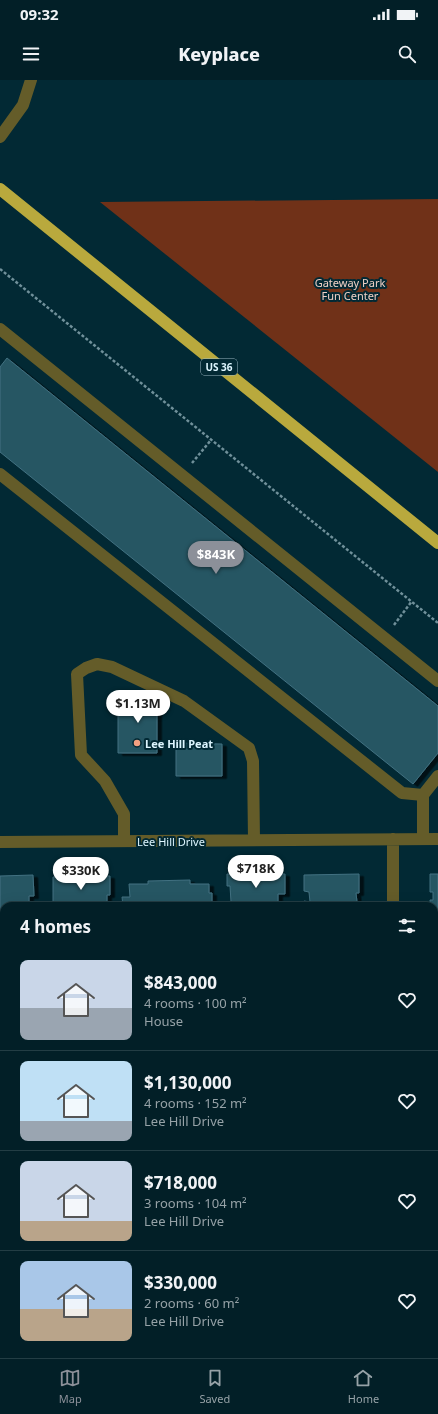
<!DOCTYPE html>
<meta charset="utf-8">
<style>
:root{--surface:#021f27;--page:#102c33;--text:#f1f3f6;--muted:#96a2a7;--line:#233d44;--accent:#8c9099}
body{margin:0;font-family:"Noto Sans",sans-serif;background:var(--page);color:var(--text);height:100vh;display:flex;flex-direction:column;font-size:15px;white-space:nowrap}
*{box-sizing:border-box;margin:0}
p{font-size:13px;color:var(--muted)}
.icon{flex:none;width:22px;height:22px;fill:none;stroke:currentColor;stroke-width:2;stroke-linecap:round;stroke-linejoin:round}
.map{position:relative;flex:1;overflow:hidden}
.panel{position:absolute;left:0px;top:822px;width:438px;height:456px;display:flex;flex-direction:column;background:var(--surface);border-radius:12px 12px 0 0;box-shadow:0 4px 16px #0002,0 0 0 1px var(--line)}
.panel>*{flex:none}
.price{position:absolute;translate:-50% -34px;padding:0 9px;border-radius:14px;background:#fff;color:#222;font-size:13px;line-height:26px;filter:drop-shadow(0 1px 2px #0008)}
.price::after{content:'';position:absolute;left:50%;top:24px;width:12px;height:9px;margin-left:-6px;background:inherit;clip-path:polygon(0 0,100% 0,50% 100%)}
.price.selected{background:var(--accent);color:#fff}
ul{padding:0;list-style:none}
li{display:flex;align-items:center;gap:12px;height:100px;padding:0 20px}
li+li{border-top:1px solid var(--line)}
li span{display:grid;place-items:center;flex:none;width:112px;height:80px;border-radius:8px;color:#555}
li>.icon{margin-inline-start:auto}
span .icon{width:48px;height:48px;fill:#fffc;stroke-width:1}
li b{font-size:17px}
h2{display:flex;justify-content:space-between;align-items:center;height:48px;padding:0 20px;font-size:17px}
.status{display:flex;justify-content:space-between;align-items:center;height:28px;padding:0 20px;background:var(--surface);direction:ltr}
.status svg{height:11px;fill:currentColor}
header{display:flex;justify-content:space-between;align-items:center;height:52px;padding:0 20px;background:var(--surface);font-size:18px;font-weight:800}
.dock{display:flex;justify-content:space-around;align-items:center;height:56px;border-top:1px solid var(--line);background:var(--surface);font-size:11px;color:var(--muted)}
.dock a{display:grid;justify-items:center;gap:2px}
.dock .selected{color:var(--accent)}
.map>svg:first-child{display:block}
</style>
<div class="status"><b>09:32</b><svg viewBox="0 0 49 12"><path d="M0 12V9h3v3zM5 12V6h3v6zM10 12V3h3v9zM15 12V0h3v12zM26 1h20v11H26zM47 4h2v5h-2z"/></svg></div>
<header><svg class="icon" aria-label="menu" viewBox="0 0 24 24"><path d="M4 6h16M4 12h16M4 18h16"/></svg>Keyplace<svg class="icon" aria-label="search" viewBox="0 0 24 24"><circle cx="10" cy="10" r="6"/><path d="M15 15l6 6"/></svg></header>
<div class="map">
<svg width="438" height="1278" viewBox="0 0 438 1278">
<defs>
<filter id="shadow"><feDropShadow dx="4.5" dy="2.5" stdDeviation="0" flood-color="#0009"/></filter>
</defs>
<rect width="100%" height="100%" fill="#022934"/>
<path fill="#703118" d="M438,119V392L100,122Z"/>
<path fill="#265664" stroke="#427181" filter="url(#shadow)" d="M7,278L438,626V673L413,704L0,372V287Z
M118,616H157V673H118Z
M176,663L222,664V696H176Z
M227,794H285V814H278V823H281V826H226V822H231L230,806H227Z
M359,794V813H356L357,822L360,823V826H304V821L310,822L309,812L304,811V795Z
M430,794H438V852L434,853V826H430V820H433V812H430Z
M33,795L34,816H29V824H32V826H4V876H0V796Z
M110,796V815H107V824L110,826H53V797Z
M190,800V804H209V813H212V826H123L122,817H130L129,804H148V801Z
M434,858H438V872H434Z
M434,877H438V897H434Z
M434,926H438V946H434Z
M434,951H438V1029H435Z
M0,966H4V1030H0Z
M434,1104H438V1141H434Z
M0,1110H4V1173H0Z
M434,1166L438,1168V1187L434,1194Z
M434,1236L438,1239V1266L434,1270Z
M0,1254L4,1255V1274H94L93,1277L95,1278H0Z
M104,1274H124L123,1278H115Z
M150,1274H155L161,1278H147Z
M228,1274H239L244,1278H225Z
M246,1274H272L268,1278H251Z
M391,1274H431L427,1278H387Z"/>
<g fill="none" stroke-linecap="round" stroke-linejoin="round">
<path stroke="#70909a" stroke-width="2.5" stroke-dasharray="3 2" stroke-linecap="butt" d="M0,189L438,543
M192,383L211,360
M394,545L412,521
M434,1200L438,1195
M434,1227L438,1231
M367,1278L371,1274"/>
<path stroke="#645c29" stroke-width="12" d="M0,57L23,25L31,0
M0,249L438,601
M0,394L402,713L423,715
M393,759V826
M423,759V715L438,696
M124,761V734L105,701L81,675L77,594L86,588L97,584L112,587L184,621L249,668L253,681L254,760
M0,762L438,759
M434,911H438
M0,913H4
M434,1065H438
M0,1068H4
M0,1210L4,1211
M188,1274L195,1278
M329,1274L333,1278"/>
<path stroke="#b9a93d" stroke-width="12" d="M0,109L438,463"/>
</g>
<circle fill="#f3a081" stroke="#022934" stroke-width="1.5" cx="137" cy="663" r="4"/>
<g text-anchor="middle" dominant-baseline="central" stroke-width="4" stroke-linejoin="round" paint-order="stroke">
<rect fill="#022934" stroke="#9cb8c2" stroke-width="1" x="201" y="279" width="36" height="16" rx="3"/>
<g font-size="10" font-weight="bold" fill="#def6ff">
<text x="219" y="287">US 36</text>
</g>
<g font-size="11" fill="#efd0c5" stroke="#022934">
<text x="350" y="202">Gateway Park<tspan x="350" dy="13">Fun Center</tspan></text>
</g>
<g font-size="11" font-weight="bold" fill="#def6ff" stroke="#022934" text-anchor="start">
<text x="145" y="663">Lee Hill Peat</text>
</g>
<g font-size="11" fill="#def6ff" stroke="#022934">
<text x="171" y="761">Lee Hill Drive</text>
</g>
</g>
</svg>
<b class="price selected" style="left:216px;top:495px">$843K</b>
<b class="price" style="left:138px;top:644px">$1.13M</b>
<b class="price" style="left:256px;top:809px">$718K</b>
<b class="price" style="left:81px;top:811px">$330K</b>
<section class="panel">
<h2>4 homes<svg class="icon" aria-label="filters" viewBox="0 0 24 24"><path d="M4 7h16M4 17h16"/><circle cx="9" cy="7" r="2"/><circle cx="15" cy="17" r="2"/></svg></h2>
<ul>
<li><span style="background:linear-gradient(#c9d6e8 60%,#9aa5b1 0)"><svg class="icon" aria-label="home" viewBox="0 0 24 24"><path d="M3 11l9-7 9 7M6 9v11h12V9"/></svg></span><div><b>$843,000</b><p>4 rooms · 100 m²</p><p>House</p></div><svg class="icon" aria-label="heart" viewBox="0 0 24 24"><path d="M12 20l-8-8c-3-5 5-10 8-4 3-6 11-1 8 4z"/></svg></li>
<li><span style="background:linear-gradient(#bfe0f5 75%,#9aa5b1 0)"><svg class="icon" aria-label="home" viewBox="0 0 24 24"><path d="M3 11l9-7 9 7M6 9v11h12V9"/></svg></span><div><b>$1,130,000</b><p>4 rooms · 152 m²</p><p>Lee Hill Drive</p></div><svg class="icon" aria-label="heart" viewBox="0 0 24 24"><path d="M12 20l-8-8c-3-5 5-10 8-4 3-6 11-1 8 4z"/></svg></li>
<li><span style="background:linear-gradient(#c9d6e8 75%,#b9a48a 0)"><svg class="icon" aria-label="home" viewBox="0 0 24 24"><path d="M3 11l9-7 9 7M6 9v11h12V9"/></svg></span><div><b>$718,000</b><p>3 rooms · 104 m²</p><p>Lee Hill Drive</p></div><svg class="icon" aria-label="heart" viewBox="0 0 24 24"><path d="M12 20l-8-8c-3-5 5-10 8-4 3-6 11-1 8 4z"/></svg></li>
<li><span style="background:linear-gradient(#a9c7e8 60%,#b9a48a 0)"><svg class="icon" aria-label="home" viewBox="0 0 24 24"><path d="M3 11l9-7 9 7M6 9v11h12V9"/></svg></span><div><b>$330,000</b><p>2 rooms · 60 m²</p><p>Lee Hill Drive</p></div><svg class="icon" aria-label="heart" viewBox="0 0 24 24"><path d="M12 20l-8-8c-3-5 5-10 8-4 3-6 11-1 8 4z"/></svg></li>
</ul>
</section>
</div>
<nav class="dock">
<a class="selected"><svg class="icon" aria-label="map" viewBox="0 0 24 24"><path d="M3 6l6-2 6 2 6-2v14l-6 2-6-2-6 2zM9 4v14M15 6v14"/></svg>Map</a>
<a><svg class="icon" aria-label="saved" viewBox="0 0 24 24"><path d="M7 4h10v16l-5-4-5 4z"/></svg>Saved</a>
<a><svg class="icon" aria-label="home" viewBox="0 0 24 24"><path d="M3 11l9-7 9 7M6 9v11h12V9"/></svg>Home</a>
</nav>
